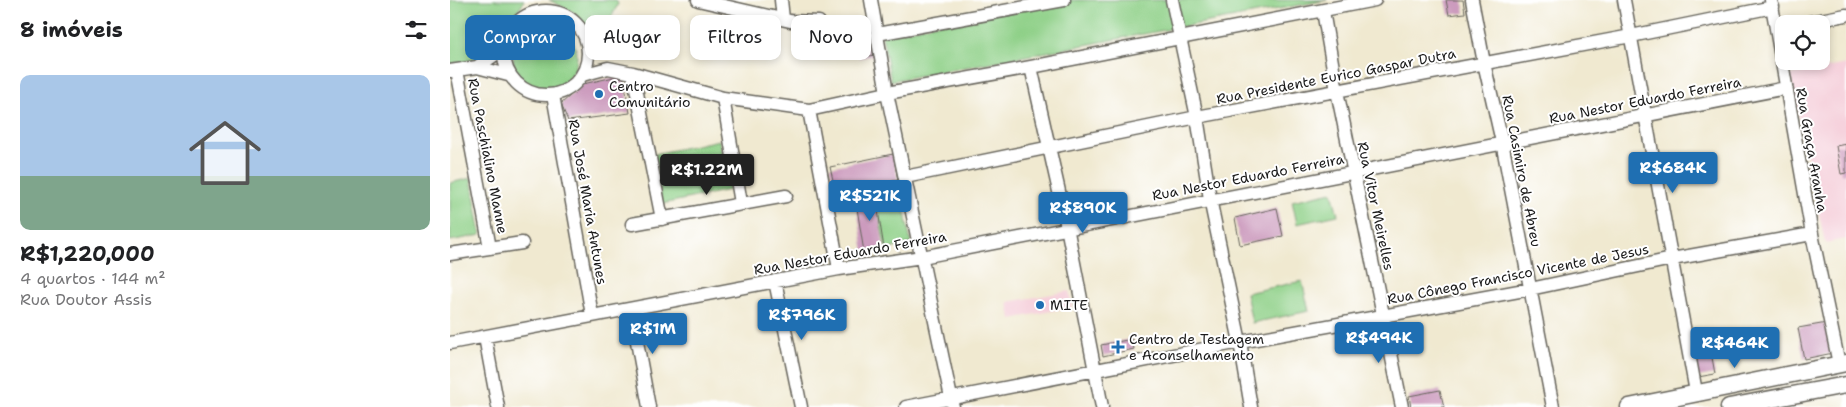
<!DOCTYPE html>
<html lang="pt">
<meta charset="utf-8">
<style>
:root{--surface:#fff;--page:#f2f2f2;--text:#202124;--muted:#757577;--line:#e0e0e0;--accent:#1f6fb2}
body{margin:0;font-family:"Shantell Sans",sans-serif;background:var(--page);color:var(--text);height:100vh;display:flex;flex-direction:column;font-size:19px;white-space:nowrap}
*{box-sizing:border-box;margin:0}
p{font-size:16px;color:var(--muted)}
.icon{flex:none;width:28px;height:28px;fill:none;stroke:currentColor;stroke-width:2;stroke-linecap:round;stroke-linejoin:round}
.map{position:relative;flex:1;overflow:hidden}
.drawer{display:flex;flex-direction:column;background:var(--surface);width:450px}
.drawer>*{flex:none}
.banner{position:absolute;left:15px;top:15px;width:475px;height:45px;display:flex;gap:10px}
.tools{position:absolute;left:1325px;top:15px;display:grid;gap:10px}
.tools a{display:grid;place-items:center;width:55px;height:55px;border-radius:10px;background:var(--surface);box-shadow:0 2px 8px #0003;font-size:25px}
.price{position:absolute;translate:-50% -42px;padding:0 11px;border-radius:5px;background:var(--accent);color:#fff;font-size:16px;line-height:32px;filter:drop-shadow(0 1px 2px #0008)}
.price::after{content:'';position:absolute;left:50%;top:30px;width:15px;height:11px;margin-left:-8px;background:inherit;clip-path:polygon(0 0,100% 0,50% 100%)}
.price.current{background:#222;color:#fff}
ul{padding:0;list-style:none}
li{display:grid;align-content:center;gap:10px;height:265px;padding:0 20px}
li+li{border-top:1px solid var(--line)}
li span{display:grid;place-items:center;height:155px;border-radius:10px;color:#555}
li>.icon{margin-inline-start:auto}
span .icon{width:90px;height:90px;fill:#fffc;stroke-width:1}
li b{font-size:21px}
h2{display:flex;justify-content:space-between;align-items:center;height:60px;padding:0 20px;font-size:21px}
.pill{padding:0 18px;border-radius:10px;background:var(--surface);box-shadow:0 2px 8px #0003;font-size:18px;line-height:45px}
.pill.current{background:var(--accent);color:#fff}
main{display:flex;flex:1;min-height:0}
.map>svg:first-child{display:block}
</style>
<main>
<section class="drawer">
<h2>8 imóveis<svg class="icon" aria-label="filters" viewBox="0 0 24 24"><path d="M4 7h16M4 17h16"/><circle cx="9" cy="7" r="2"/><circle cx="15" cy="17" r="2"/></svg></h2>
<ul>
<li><span style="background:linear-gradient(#a9c7e8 65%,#7fa58c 0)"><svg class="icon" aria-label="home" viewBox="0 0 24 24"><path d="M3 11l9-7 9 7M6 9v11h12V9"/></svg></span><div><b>R$1,220,000</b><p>4 quartos · 144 m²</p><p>Rua Doutor Assis</p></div></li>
</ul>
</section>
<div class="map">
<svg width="1396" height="407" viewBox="0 0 1396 407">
<rect width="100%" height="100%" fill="#fff"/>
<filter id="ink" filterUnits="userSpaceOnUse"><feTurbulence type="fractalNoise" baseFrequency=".02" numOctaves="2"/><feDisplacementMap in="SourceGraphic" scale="10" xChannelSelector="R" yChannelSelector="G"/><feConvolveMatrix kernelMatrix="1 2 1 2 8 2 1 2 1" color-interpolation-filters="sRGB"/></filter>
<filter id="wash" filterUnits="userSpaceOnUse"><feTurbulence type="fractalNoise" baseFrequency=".0096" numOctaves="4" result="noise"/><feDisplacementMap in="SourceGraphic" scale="20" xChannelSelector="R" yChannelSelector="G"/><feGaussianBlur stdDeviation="1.12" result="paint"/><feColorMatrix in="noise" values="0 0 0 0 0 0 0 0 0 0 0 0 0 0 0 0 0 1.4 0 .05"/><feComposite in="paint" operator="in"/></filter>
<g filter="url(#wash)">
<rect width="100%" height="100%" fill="#f0e9d0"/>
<path fill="#f5cfda" d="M1396,64V239L1375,243L1340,75Z
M619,291L622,307L561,319L558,302Z"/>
<path fill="#8fd088" stroke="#567652" d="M0,0H74C71,11 62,15 54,23C48,31 48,40 43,48C34,61 15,61 0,64Z
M99,0H166L168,4L147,46L125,13Z
M594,0H877L441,81L432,36Z
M63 57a32 32 0 1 1 64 0a32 32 0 1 1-64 0Z
M269,140L279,190L212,204L205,154Z
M21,178L31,235L0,241V183Z
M448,180L461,243L436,250L423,185Z
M882,192L888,215L847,224L842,201Z
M852,281L859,311L802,323L796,293Z"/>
<g id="blocks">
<path fill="#cc9bbe" d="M996,0H1013L1015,13L999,15Z
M422,39L425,55L409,58L406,42Z
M173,75L180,113L118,121L111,104L133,84Z
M1396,144V173L1391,174L1386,146Z
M443,154L448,180L386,193L380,167Z
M425,192L434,248L414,252L405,196Z
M827,208L833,236L790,245L785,218Z
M1377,323L1383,353L1354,359L1348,328Z
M682,339L684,349L653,356L651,345Z
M1259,341L1265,374L1248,377L1242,344Z
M990,390L994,407H961L959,396Z"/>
</g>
</g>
<g filter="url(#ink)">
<use href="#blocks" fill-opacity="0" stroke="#66645b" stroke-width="1"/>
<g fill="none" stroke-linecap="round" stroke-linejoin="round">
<defs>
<path id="minor" d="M248,0L340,21L369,22
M331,0L333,19
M421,0L437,93L503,407
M722,0L747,117L760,199L790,342L801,407
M1022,0L1034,63L1052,142L1103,407
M1174,0L1246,392
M1321,0L1362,234L1389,364
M54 53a42 42 0 1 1 84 0a42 42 0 1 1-84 0Z
M873,11L887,91L952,407
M1349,24L1396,15
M427,34L614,0
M27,67L58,75
M581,67L617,227L652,407
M7,70L40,248
M0,71L27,67L53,49
M183,73L212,219
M132,75L158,68L183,73L273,98L359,110L437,93L581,67L925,0
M103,95L142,315
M273,98L291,203
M359,110L389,269
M455,177L747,117L1181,36L1323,7
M182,224L336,196
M0,254L72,243
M325,281L351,407
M181,309L199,407
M35,337L48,407
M0,343L389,269L472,257L1336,88
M456,407L790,342L1080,289L1222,259L1362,234"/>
<path id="major" d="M1179,407L1396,363
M1279,407L1396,385"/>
</defs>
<use href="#minor" stroke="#66645b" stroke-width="15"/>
<use href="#major" stroke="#66645b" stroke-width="19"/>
<use href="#minor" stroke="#fff" stroke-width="12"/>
<use href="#major" stroke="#fff" stroke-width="16"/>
</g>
</g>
<g fill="#1f6fb2" stroke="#fff" stroke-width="2">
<circle cx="149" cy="94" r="5"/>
<circle cx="590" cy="305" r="5"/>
<path d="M665.5 339.5h5v5h5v5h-5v5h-5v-5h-5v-5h5z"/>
</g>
<g text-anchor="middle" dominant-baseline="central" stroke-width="4" stroke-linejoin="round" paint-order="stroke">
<g font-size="14" fill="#1c1c1c" stroke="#fff">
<text transform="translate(886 76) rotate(-11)">Rua Presidente Eurico Gaspar Dutra</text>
<text transform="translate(1195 100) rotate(-11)">Rua Nestor Eduardo Ferreira</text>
<text transform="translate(1362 150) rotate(80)">Rua Graça Aranha</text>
<text transform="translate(38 156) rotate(79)">Rua Paschialino Manne</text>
<text transform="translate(1072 171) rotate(79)">Rua Casimiro de Abreu</text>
<text transform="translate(798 177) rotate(-11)">Rua Nestor Eduardo Ferreira</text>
<text transform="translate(138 202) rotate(80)">Rua José Maria Antunes</text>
<text transform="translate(926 206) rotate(78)">Rua Vitor Meirelles</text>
<text transform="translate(400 253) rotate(-10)">Rua Nestor Eduardo Ferreira</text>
<text transform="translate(1068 274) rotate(-11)">Rua Cônego Francisco Vicente de Jesus</text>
</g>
<g font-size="14" fill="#1c1c1c" stroke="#fff" text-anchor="start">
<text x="159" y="86">Centro<tspan x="159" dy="16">Comunitário</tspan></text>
<text x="600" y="305">MITE</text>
<text x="679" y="339">Centro de Testagem<tspan x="679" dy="16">e Aconselhamento</tspan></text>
</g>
</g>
</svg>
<div class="tools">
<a><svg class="icon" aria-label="locate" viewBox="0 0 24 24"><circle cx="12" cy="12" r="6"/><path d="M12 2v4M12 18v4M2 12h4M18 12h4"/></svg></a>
</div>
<b class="price" style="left:1223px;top:194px">R$684K</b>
<b class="price current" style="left:257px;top:196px">R$1.22M</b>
<b class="price" style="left:420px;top:222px">R$521K</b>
<b class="price" style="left:633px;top:234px">R$890K</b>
<b class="price" style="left:352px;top:341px">R$796K</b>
<b class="price" style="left:203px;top:355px">R$1M</b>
<b class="price" style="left:929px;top:364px">R$494K</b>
<b class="price" style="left:1285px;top:369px">R$464K</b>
<div class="banner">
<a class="pill current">Comprar</a>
<a class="pill">Alugar</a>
<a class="pill">Filtros</a>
<a class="pill">Novo</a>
</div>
</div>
</main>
